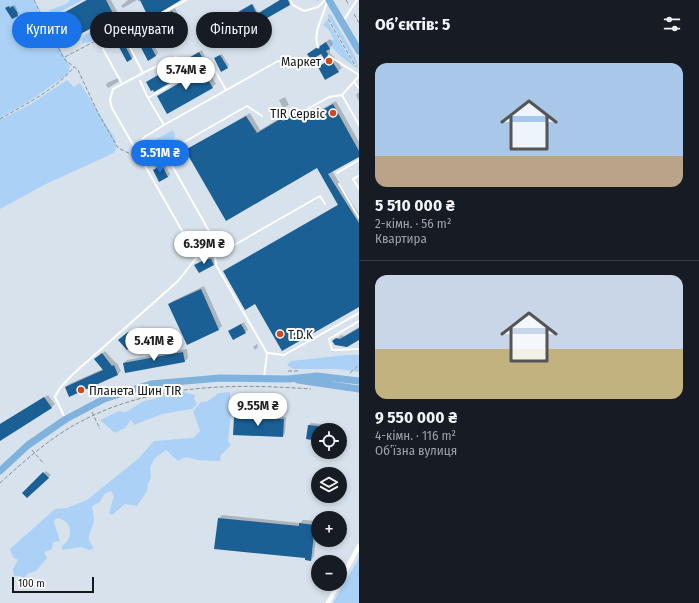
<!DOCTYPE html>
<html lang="uk">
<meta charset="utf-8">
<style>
:root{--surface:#171b24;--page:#20242c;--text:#f1f3f6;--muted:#9ea1a6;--line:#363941;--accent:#1a73e8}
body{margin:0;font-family:"Fira Sans Condensed",sans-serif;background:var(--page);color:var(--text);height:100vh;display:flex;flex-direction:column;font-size:15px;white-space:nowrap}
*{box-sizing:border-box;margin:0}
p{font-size:13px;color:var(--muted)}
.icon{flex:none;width:22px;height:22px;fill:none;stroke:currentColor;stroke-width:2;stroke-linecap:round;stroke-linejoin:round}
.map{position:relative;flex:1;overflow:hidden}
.side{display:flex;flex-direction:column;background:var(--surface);width:340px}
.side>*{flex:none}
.top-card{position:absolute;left:12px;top:12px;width:287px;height:36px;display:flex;gap:8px}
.controls{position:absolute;left:311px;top:423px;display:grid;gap:8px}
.controls a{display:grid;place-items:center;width:36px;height:36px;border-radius:50%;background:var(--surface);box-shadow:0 2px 6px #0003;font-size:20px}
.scale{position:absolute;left:12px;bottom:10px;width:82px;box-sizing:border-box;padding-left:4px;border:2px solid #15191c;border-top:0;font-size:11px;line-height:14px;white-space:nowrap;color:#15191c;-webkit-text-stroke:3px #fff;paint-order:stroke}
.price{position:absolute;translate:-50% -34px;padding:0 9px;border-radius:14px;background:#fff;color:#222;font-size:13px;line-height:26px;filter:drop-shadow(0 1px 2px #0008)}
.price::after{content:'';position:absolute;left:50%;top:24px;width:12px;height:9px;margin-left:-6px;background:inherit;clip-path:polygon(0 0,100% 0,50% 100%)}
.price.on{background:var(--accent);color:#fff}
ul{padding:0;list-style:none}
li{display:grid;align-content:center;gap:8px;height:212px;padding:0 16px}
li+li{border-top:1px solid var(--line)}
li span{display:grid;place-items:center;height:124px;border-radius:12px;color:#555}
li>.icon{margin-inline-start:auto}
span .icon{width:72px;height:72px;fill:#fffc;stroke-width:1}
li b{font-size:17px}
h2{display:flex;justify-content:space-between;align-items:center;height:48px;padding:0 16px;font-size:17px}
.pill{padding:0 14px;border-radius:18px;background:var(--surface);box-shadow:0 2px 6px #0003;font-size:14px;line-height:36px}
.pill.on{background:var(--accent);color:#fff}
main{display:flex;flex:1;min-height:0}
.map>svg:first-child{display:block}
</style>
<main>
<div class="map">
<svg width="359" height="603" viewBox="0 0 359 603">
<rect width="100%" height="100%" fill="#d7e2ec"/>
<path fill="#abd2f6" d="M0,0H33L70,66L68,74L28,102L0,118Z
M70,0H82L56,14L52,21L48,22L46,17L50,10L66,4Z
M328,14L331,15L356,58L359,70L328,17Z
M327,20L355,67C343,58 337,55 329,42V40H334L329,30L323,25Z
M98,27H103L104,32C99,38 89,44 82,43V39C85,35 87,32 92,32Z
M67,80L74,87L80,83L82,86L115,139L116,148L114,153L46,184L0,209V120L31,104Z
M173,130L175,135L174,140L142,157L137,150Z
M346,355H359V372L337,369H293L287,365L291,361Z
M183,392L195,395L194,398L197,404L192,409L162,414L134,425L131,420L125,428L115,433L100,420L119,411L126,412L144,401L155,399L162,395Z
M230,392L231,414L228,441L231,445L221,455L220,461L197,460L186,457L178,461L166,450L154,459L150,468L151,478L148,483L147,491L137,506L125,504L112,515L109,513L114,496L111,491L104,494L100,502L92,506C93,512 95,519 93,525C90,535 85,537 94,548L89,550L81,547L62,550V546C75,537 72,519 56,518L54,522L60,541L53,542L52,549L44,552L47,558L36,571L27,574L24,580L20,576H14L13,569L18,560L13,557L10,549L55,509L67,508L87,500L139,458L154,441L193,438L200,431L193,411L201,402L208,401L219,393Z
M359,558V603H333Z"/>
<path fill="#0003" d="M86,0H111L122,21L118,24L135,55L132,58L127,61L105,19L68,37L57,36L65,30L57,17Z
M128,0H137L123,8L121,6Z
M138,0H179L154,14V17L157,18L175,8L179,16L154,30L151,20L141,1L139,2Z
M280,0H289L291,3L248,28L241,11L253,4L258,13Z
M15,5L19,14L17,15L8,7Z
M146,30L158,53L156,56L136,36Z
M330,39L333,44L330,48V53L335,58L342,68L338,71L319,67L327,61L322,53L308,54Z
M202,50L206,59L204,61L186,60Z
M222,54L229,66L227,67L216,57Z
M211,64L215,71L211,75L216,84L212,87L158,96Z
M176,65L182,73L179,76L150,80Z
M118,78L119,81L118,82L108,88L106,85L107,83Z
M359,92V101L356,95Z
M285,97L289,105L283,108L279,100Z
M336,101L359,142V155L332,171L359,214V306L256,303L224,271L339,204L318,166L187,151L250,113L260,130L285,115L287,118L301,110L306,118Z
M165,164L170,174L168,177L154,170Z
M209,257H213L215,262L213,265H195Z
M204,286L222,326L219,329L187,344L169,304L173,301Z
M244,322L248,330L245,332L230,331Z
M359,327V339L334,342L341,335L344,336Z
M131,330L136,335L131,339L134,343L127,349L122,338Z
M257,344L258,347L255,350L253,347Z
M187,349L188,358L185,361L125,372L124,363L127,360Z
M105,351L116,363H117L121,371L118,374L70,395L66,387L69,384L103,369L99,356Z
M48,395L55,404L51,408L0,440V424Z
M237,415L286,417L285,433L283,436L235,418Z
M311,423L331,425L330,430H318V440L309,425Z
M46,471L51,475L27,497L23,493Z
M222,515L300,523L303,520L318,521L314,556L311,560L219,518Z"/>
<path fill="#1a6095" d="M87,0H106L119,25L115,27L132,59L127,62L105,21L69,40L68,38L60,43L56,36L64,31L56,17Z
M140,0H181L151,18L154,20L172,11L176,20L153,32L148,22L150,21Z
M280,0H288L290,5L248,29L238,12L252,4L257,14Z
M9,6L10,8L13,6L17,12L18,16L12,19L5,8Z
M143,32L156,56L148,61L135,36Z
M326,42L330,49L326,51L328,54L327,57L332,61L339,72L325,80L318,67L326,62L321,54L311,60L307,54L316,48L319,49L320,46Z
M199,52L205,62L191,70L185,60Z
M220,55L228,68L221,72L214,58Z
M174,66L180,77L154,92L153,90L151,91L146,82Z
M207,67L212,75L207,78L213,88L167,114L157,96Z
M333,104L359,151V157L328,174L359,223V307L282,351L255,304L245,310L223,271L338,205L317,168L226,221L185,150L246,116L257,133L282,118L283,121L298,113L302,121Z
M162,165L168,177L159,182L153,170Z
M206,259H211L214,265L199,273L194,265Z
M201,289L219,330L187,345L168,304Z
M241,324L246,333L233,340L228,331Z
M359,328V340L347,347L335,345L332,341L336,338L340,339Z
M128,332L134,338L129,342L133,346L127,350L118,340Z
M183,352L185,362L125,373L123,363Z
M102,353L112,366L114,365L118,375L69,397L65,387L103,370L94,359Z
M44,397L52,408L0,441V424Z
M234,417L284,419L283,437L233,435Z
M308,425L318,426V441L306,439Z
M43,472L49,478L27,498L22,493Z
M218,518L299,526V523L315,525L311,561L305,560V558L214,549Z"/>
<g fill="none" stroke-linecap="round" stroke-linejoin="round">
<path stroke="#889097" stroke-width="1" stroke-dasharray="4 2" stroke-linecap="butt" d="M34,0L64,59L78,70L98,113L118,148L135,156
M317,0H318
M346,0L349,5
M354,14L359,23
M328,19L356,67
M65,57L120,28L122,31
M0,119C26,104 55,90 74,67
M288,371H298
M350,373L359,365
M92,412L100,429
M32,450L44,464
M0,483C21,464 42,445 66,430C140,384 227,383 311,389"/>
<path stroke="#fff" stroke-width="2" d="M290,0L293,5L304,11L318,7L325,0
M153,18L186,0
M138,20L124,36L143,73L113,89L110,100L112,108L197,257
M343,21L357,0
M318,47C312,32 324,16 327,1
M103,49L122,84
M329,56L359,75
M143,73L176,57L183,71
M140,81L148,98L210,62L226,90
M354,82L359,88
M342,95L359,125
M148,98L164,125
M304,111L329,97L342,95L359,76
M134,146L146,136L164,125L278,61L300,64
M337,173L359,160
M359,176L353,179L359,189
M339,184L359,218
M215,256L216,265L220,272L267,353L264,377
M201,257L204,253L209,231L165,153L247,106L262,116
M359,321L329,339L332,350L359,349
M268,353L284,355L359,313
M65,418L55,397L60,388L72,375L178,281L197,257L215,256L320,196L325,204"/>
<path stroke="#fff" stroke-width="4.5" d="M340,581L359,546
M328,603L338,584"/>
<path stroke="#7fb2dc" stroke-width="7" d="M329,0L359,51
M298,380L359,389
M0,471L28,445L66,419L104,399L151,384L220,378L288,379L317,376L359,381"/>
</g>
<g fill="#d0471e" stroke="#fff" stroke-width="1.5">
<circle cx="329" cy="61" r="4"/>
<circle cx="333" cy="113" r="4"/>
<circle cx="280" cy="334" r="4"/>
<circle cx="81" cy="390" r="4"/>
</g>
<g text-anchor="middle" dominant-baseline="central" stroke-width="4" stroke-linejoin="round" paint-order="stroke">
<g font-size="13" fill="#15191c" stroke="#fff" text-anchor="end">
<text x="321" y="61">Маркет</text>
<text x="325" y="113">TIR Сервіс</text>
<text x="288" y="334" text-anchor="start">T.D.K</text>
<text x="89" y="390" text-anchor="start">Планета Шин TIR</text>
</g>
</g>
</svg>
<div class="controls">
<a><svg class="icon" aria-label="locate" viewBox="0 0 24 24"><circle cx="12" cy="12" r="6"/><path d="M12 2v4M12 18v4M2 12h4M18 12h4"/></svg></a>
<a><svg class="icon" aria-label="layers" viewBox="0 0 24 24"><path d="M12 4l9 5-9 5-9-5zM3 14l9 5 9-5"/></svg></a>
<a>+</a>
<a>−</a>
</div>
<div class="scale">100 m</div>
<b class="price" style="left:186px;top:91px">5.74M ₴</b>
<b class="price on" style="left:160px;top:174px">5.51M ₴</b>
<b class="price" style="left:204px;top:265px">6.39M ₴</b>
<b class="price" style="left:154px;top:362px">5.41M ₴</b>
<b class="price" style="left:258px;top:427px">9.55M ₴</b>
<div class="top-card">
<a class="pill on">Купити</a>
<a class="pill">Орендувати</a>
<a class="pill">Фільтри</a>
</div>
</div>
<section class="side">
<h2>Об’єктів: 5<svg class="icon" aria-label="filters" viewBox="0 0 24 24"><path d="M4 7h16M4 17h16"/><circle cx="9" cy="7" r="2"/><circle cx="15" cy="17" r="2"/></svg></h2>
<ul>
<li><span style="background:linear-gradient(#a9c7e8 75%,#b9a48a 0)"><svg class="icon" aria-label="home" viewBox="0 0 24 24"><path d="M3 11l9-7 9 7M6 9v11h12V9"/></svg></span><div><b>5 510 000 ₴</b><p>2-кімн. · 56 m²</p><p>Квартира</p></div></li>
<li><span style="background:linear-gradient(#c9d6e8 60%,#c2b280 0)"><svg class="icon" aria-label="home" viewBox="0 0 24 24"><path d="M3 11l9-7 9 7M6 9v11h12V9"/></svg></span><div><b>9 550 000 ₴</b><p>4-кімн. · 116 m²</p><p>Обʼїзна вулиця</p></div></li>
</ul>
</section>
</main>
